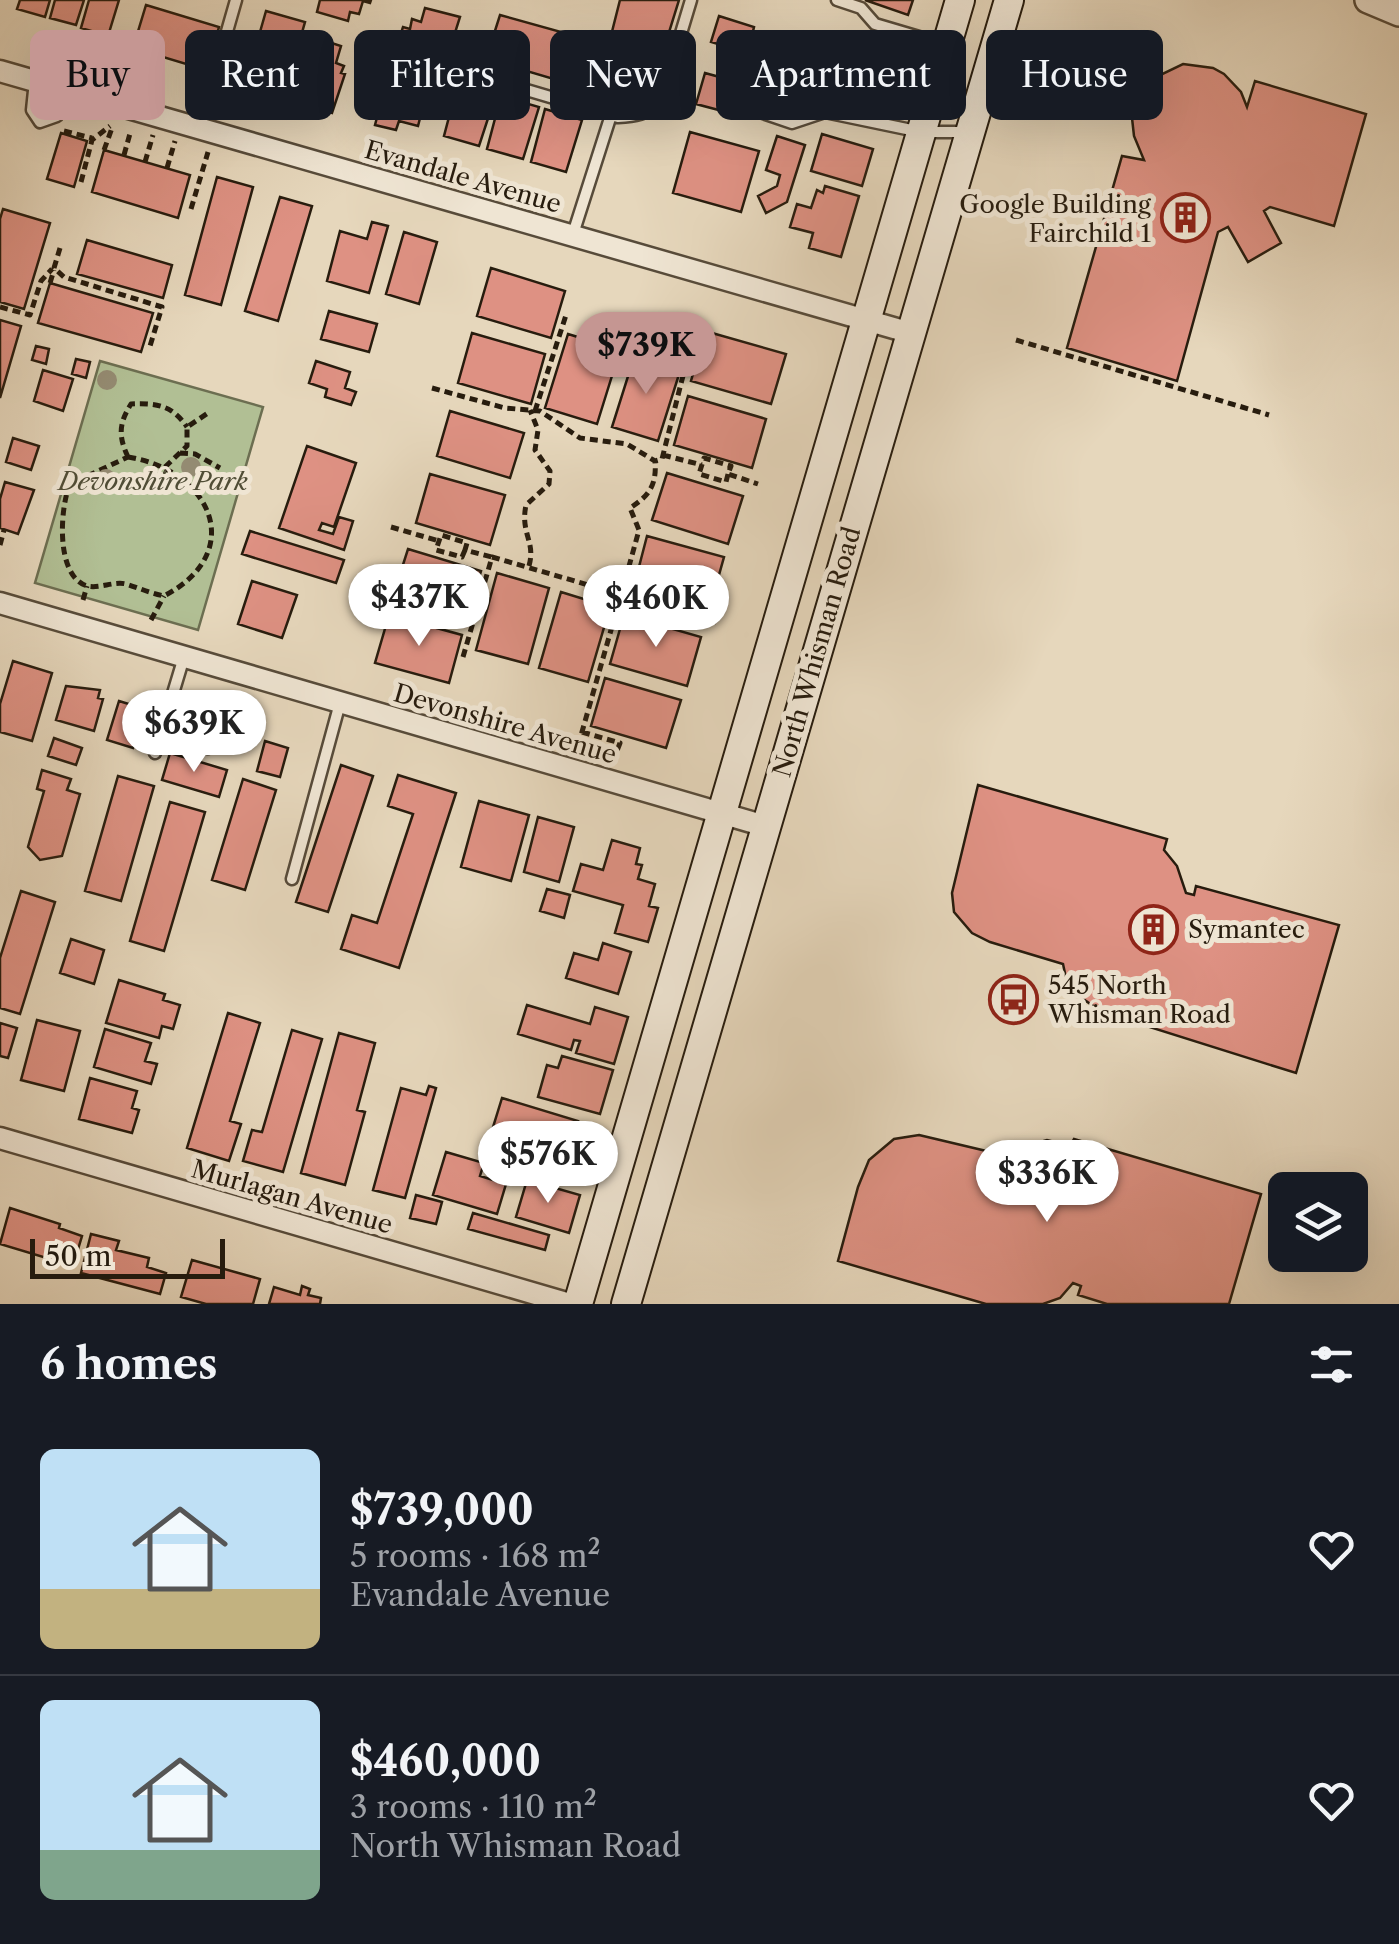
<!DOCTYPE html>
<meta charset="utf-8">
<style>
:root{--surface:#171b24;--page:#242831;--text:#f1f3f6;--muted:#9ea1a6;--line:#363941;--accent:#c59692}
body{margin:0;font-family:"Libre Caslon Text",serif;background:var(--page);color:var(--text);height:100vh;display:flex;flex-direction:column;font-size:38px;white-space:nowrap}
*{box-sizing:border-box;margin:0}
p{font-size:32px;color:var(--muted)}
.icon{flex:none;width:55px;height:55px;fill:none;stroke:currentColor;stroke-width:2;stroke-linecap:round;stroke-linejoin:round}
.map{position:relative;height:1304px;overflow:hidden}
.details{display:flex;flex-direction:column;background:var(--surface);flex:1}
.details>*{flex:none}
.hud{position:absolute;left:30px;top:30px;width:1340px;height:90px;display:flex;gap:20px}
.buttons{position:absolute;left:1268px;top:1172px;display:grid;gap:20px}
.buttons a{display:grid;place-items:center;width:100px;height:100px;border-radius:15px;background:var(--surface);box-shadow:0 10px 40px #0002;font-size:50px}
.scale{position:absolute;left:30px;bottom:25px;width:195px;box-sizing:border-box;padding-left:10px;border:5px solid #271c0e;border-top:0;font-size:28px;line-height:35px;white-space:nowrap;color:#271c0e;-webkit-text-stroke:8px #efe5d3;paint-order:stroke}
.price{position:absolute;translate:-50% -85px;padding:0 22px;border-radius:35px;background:#fff;color:#222;font-size:32px;line-height:65px;filter:drop-shadow(0 2px 5px #0008)}
.price::after{content:'';position:absolute;left:50%;top:60px;width:30px;height:22px;margin-left:-15px;background:inherit;clip-path:polygon(0 0,100% 0,50% 100%)}
.price.selected{background:var(--accent);color:#111}
ul{padding:0;list-style:none}
li{display:flex;align-items:center;gap:30px;height:250px;padding:0 40px}
li+li{border-top:2px solid var(--line)}
li span{display:grid;place-items:center;flex:none;width:280px;height:200px;border-radius:15px;color:#555}
li>.icon{margin-inline-start:auto}
span .icon{width:120px;height:120px;fill:#fffc;stroke-width:1}
li b{font-size:42px}
h2{display:flex;justify-content:space-between;align-items:center;height:120px;padding:0 40px;font-size:42px}
.tag{padding:0 35px;border-radius:15px;background:var(--surface);box-shadow:0 10px 40px #0002;font-size:35px;line-height:90px}
.tag.selected{background:var(--accent);color:#111}
.map>svg:first-child{display:block}
</style>
<div class="map">
<svg width="1399" height="1304" viewBox="0 0 1399 1304">
<rect width="100%" height="100%" fill="#e6d7bc"/>
<filter id="stains"><feTurbulence type="fractalNoise" baseFrequency=".002" numOctaves="4"/><feColorMatrix values="0 0 0 0 .2 0 0 0 0 .09 0 0 0 0 .02 0 0 0 .5 -.17"/></filter>
<radialGradient id="worn" r=".72"><stop offset=".6" stop-color="#630" stop-opacity="0"/><stop offset="1" stop-color="#630" stop-opacity=".3"/></radialGradient>
<path fill="#b1bf94" stroke="#6c6e51" stroke-width="2.5" d="M100,361L263,407L198,630L35,583Z"/>
<path fill="#de9183" stroke="#271c0e" stroke-width="2.5" d="M20,0H50L45,17L17,9Z
M55,0H84L76,25L50,18Z
M89,0H119L108,36L81,28Z
M320,0H371L370,3L363,1L359,14L350,12L348,21L317,12Z
M620,0H679L648,100L598,87Z
M865,0H913L908,15Z
M146,5L219,27L206,70L133,48Z
M425,8L460,17L454,36L447,34L441,58L435,57L432,67L416,63L417,57L405,53L407,44L398,42L403,27L410,29L412,19L421,22Z
M266,11L305,22L293,64L254,53Z
M500,15L572,35L557,80L486,59Z
M719,16L754,27L750,44L744,42L741,51L711,42Z
M310,36L341,46L336,63L344,66L341,73L345,74L332,113L290,100Z
M792,47L813,54L815,47L835,53L822,95L793,87L795,78L761,68L767,48L790,54Z
M847,57L895,72L884,109L835,93Z
M1183,64L1213,68L1224,74L1241,92L1247,107L1255,81L1366,114L1334,226L1270,207L1264,211L1281,243L1248,262L1228,227L1218,232L1177,381L1067,348L1122,156L1144,160L1134,136L1132,118L1137,101L1144,87L1156,77Z
M409,70L436,77L431,96L426,95L418,126L399,121L396,130L375,125L386,83L393,84L395,80L406,83Z
M705,73L734,81L732,90L739,93L735,106L728,104L726,112L696,104Z
M458,83L496,94L479,146L444,136Z
M501,96L539,107L523,159L487,149Z
M545,109L582,120L566,172L531,162Z
M690,132L759,151L741,212L673,193Z
M61,133L87,141L74,187L47,179Z
M822,134L873,149L862,186L811,171Z
M777,136L805,145L787,202L766,213L758,196L777,186L780,175L766,170Z
M104,150L190,175L178,218L92,192Z
M217,177L253,187L221,305L185,295Z
M825,186L859,196L841,257L809,248L813,233L790,227L797,204L811,208L817,190L823,193Z
M280,197L312,206L278,321L245,311Z
M3,209L50,223L24,309L0,302V219Z
M372,222L388,226L369,293L327,281L340,231L367,239Z
M404,232L437,242L419,304L386,294Z
M87,240L172,265L163,298L77,274Z
M491,268L565,291L551,338L477,316Z
M50,283L153,313L141,352L38,323Z
M329,311L377,324L369,352L321,339Z
M0,320L21,326L0,398Z
M705,331L786,354L771,404L691,381Z
M472,333L545,354L531,404L458,383Z
M568,334L620,350L597,424L545,408Z
M36,346L49,349L46,364L32,360Z
M635,354L681,368L658,441L612,427Z
M76,359L90,362L86,378L72,374Z
M316,361L350,372L345,388L356,392L351,405L325,397L327,389L309,383Z
M43,370L73,379L63,411L34,401Z
M688,396L766,419L752,468L674,445Z
M450,411L524,433L510,478L437,456Z
M13,438L39,446L31,470L6,462Z
M307,446L356,463L334,527L322,523L319,530L333,534L339,517L353,521L344,550L279,528Z
M667,473L743,496L728,544L652,520Z
M430,474L505,495L490,545L416,523Z
M5,482L34,490L18,534L0,528V499Z
M250,531L344,560L336,583L242,554Z
M647,536L724,557L710,607L634,586Z
M408,549L481,571L467,618L393,596Z
M497,573L549,588L528,664L476,650Z
M252,581L297,595L282,638L238,624Z
M561,592L610,607L588,682L539,668Z
M389,615L462,635L449,683L375,663Z
M624,615L701,637L687,686L610,664Z
M13,661L52,673L32,741L0,732V704Z
M605,678L681,700L666,748L591,726Z
M66,686L100,690L98,698L103,699L94,731L56,720Z
M119,701L145,709L133,748L107,740Z
M54,738L82,748L76,765L48,756Z
M265,741L288,748L280,777L257,771Z
M170,753L227,770L219,797L162,780Z
M341,765L373,776L328,912L296,902Z
M42,770L71,779L67,790L80,794L62,856L40,860L28,847L44,791L37,789Z
M398,775L456,793L399,968L341,949L352,915L377,923L413,814L388,806Z
M118,776L154,786L121,901L85,891Z
M243,779L276,790L245,890L212,880Z
M978,785L1167,839L1164,850L1177,866L1186,893L1194,895L1196,886L1339,925L1296,1073L1102,1012L1076,994L1066,978L1063,964L990,942L972,933L954,912L952,893Z
M479,801L529,815L511,881L461,867Z
M170,802L205,812L164,951L130,941Z
M538,817L574,827L559,882L524,872Z
M612,840L640,848L636,864L642,865L638,879L655,884L649,906L658,908L648,942L615,933L623,905L573,891L581,864L603,870Z
M547,889L570,895L564,918L540,911Z
M21,891L55,902L20,1014L0,1008V958Z
M71,939L104,950L94,984L60,973Z
M603,943L631,952L618,994L566,978L574,953L598,960Z
M119,980L165,994L163,1000L180,1005L173,1029L162,1026L159,1038L106,1023Z
M527,1005L590,1024L595,1007L628,1017L614,1064L576,1053L580,1041L574,1040L571,1050L518,1034Z
M228,1013L260,1023L230,1121L241,1124L229,1161L187,1148Z
M37,1020L80,1031L64,1091L21,1080Z
M0,1023L17,1028L8,1058L0,1056Z
M105,1029L151,1043L145,1061L157,1064L151,1084L94,1067Z
M292,1030L322,1039L283,1172L243,1161L252,1130L262,1132Z
M339,1033L375,1043L357,1110L365,1112L345,1185L301,1173Z
M562,1056L613,1070L600,1114L538,1097L547,1065L558,1068Z
M90,1078L137,1091L132,1108L139,1110L132,1133L79,1119Z
M429,1086L436,1088L405,1198L373,1190L401,1088L426,1095Z
M502,1098L578,1121L566,1159L539,1152L544,1137L524,1130L519,1145L490,1137Z
M919,1135L999,1154L998,1161L1005,1163L1022,1147L1047,1140L1070,1146L1074,1139L1261,1194L1229,1304H1107L1078,1295L1081,1286L1073,1283L1060,1298L1043,1304H986L838,1261L858,1187L869,1160L894,1139Z
M446,1152L484,1163L480,1176L506,1184L497,1214L433,1195Z
M527,1180L580,1195L569,1233L516,1217Z
M416,1195L442,1202L436,1224L410,1218Z
M10,1208L60,1224L59,1228L82,1236L73,1266L0,1244Z
M473,1213L549,1235L545,1250L468,1229Z
M91,1234L119,1241L116,1250L149,1258L147,1267L166,1273L160,1294L81,1273Z
M192,1260L260,1279L253,1304H206L181,1297Z
M302,1286L310,1289L308,1295L321,1298L320,1304H269L274,1287L300,1295Z"/>
<g fill="none" stroke-linecap="round" stroke-linejoin="round">
<defs>
<path id="service" d="M837,0L861,8L875,24L946,45
M459,70L618,117C635,116 647,114 660,103L691,0
M35,81L32,110L40,122L57,116L68,91
M751,109L792,123L825,112L921,132H969
M199,129L236,0
M573,234L611,115
M160,735L208,748
M155,753L184,657
M292,879L340,703"/>
<path id="minor" d="M0,71L911,333
M0,603L765,826
M0,1138L570,1304"/>
<path id="tertiary" d="M1368,0L1399,13"/>
<path id="secondary" d="M578,1304L960,0
M626,1304L1009,0"/>
</defs>
<use href="#service" stroke="#574b3a" stroke-width="15"/>
<use href="#minor" stroke="#574b3a" stroke-width="25"/>
<use href="#tertiary" stroke="#574b3a" stroke-width="30"/>
<use href="#secondary" stroke="#271c0e" stroke-width="32"/>
<path stroke="#271c0e" stroke-width="5" stroke-dasharray="8 5" stroke-linecap="butt" d="M64,131L92,138
M104,150L112,128
M124,155L131,130
M145,162L153,135
M167,168L175,141
M81,182L92,140L110,126
M191,209L208,152
M60,248L54,268L64,277L162,307L150,346
M50,283L54,270
M0,307L30,315L41,281L52,269
M1016,340L1269,415
M432,388L505,408L540,411L580,438L627,444L655,461L662,459L690,348
M535,411L567,312
M180,453L195,454L220,468
M663,455L702,465
M128,457C211,470 248,552 164,596C150,593 139,588 126,584C114,581 99,589 87,586C55,576 60,507 70,484Z
M128,457C118,436 119,423 131,404C157,403 172,405 187,427
M165,467L187,446V427L208,413
M728,474L726,482L699,474L704,458L731,466L728,474L758,484
M391,527L439,541
M0,545L4,530
M465,550L462,557L436,550L441,535L467,543L465,550L492,557
M529,566C536,541 520,534 526,505L549,484L550,471L535,450L538,430L530,410
M623,588L630,590L626,604L613,601L618,586L623,588L639,530L630,508C649,496 657,485 655,461
M628,597L716,622
M83,600L87,586
M151,620L164,596
M463,657L492,557L616,593
M582,732L620,743L615,756
M578,746L619,602"/>
<use href="#service" stroke="#efe5d3" stroke-width="10"/>
<use href="#minor" stroke="#efe5d3" stroke-width="20"/>
<use href="#tertiary" stroke="#efe5d3" stroke-width="25"/>
<use href="#secondary" stroke="#efe5d3" stroke-width="28"/>
</g>
<g fill="#948b72">
<circle cx="47" cy="100" r="10"/>
<circle cx="107" cy="380" r="10"/>
<circle cx="191" cy="467" r="10"/>
<circle cx="106" cy="479" r="10"/>
</g>
<defs>
<symbol id="building-ring" viewBox="-11 -11 22 22"><circle r="9.5" fill="#efe5d3" stroke="#8f2418" stroke-width="1.5"/><path d="M-4-6H4V6H1V3H-1V6H-4ZM-2.5-4.3h1.7v1.8h-1.7ZM.8-4.3h1.7v1.8H.8ZM-2.5-1h1.7V.8h-1.7ZM.8-1h1.7V.8H.8Z" fill="#8f2418"/></symbol>
<symbol id="bus-ring" viewBox="-11 -11 22 22"><circle r="9.5" fill="#efe5d3" stroke="#8f2418" stroke-width="1.5"/><path d="M-5-6H5V4H4V6H2V4H-2V6H-4V4H-5ZM-3.5-4V0h7V-4ZM-3.5 1.2v1.5H-2V1.2ZM2 1.2v1.5H3.5V1.2Z" fill="#8f2418"/></symbol>
</defs>
<g fill-rule="evenodd">
<use href="#building-ring" x="1158" y="190" width="55" height="55"/>
<use href="#building-ring" x="1126" y="902" width="55" height="55"/>
<use href="#bus-ring" x="986" y="972" width="55" height="55"/>
</g>
<g text-anchor="middle" dominant-baseline="central" stroke-width="10" stroke-linejoin="round" paint-order="stroke">
<g font-size="25" fill="#271c0e" stroke="#efe5d3">
<text transform="translate(463 177) rotate(16)">Evandale Avenue</text>
<text transform="translate(817 652) rotate(-74)">North Whisman Road</text>
<text transform="translate(505 724) rotate(16)">Devonshire Avenue</text>
<text transform="translate(292 1197) rotate(16)">Murlagan Avenue</text>
</g>
<g font-size="25" fill="#271c0e" stroke="#efe5d3" text-anchor="start">
<text x="1151" y="204" text-anchor="end">Google Building<tspan x="1151" dy="29">Fairchild 1</tspan></text>
<text x="1188" y="929">Symantec</text>
<text x="1048" y="985">545 North<tspan x="1048" dy="29">Whisman Road</tspan></text>
</g>
<g font-size="25" font-style="italic" fill="#504d36" stroke="#efe5d3">
<text x="153" y="481">Devonshire Park</text>
</g>
</g>
<rect width="100%" height="100%" filter="url(#stains)"/>
<rect width="100%" height="100%" fill="url(#worn)"/>
</svg>
<div class="buttons">
<a><svg class="icon" aria-label="layers" viewBox="0 0 24 24"><path d="M12 4l9 5-9 5-9-5zM3 14l9 5 9-5"/></svg></a>
</div>
<div class="scale">50 m</div>
<b class="price selected" style="left:646px;top:397px">$739K</b>
<b class="price" style="left:419px;top:649px">$437K</b>
<b class="price" style="left:656px;top:650px">$460K</b>
<b class="price" style="left:194px;top:775px">$639K</b>
<b class="price" style="left:548px;top:1206px">$576K</b>
<b class="price" style="left:1047px;top:1225px">$336K</b>
<div class="hud">
<a class="tag selected">Buy</a>
<a class="tag">Rent</a>
<a class="tag">Filters</a>
<a class="tag">New</a>
<a class="tag">Apartment</a>
<a class="tag">House</a>
</div>
</div>
<section class="details">
<h2>6 homes<svg class="icon" aria-label="filters" viewBox="0 0 24 24"><path d="M4 7h16M4 17h16"/><circle cx="9" cy="7" r="2"/><circle cx="15" cy="17" r="2"/></svg></h2>
<ul>
<li><span style="background:linear-gradient(#bfe0f5 70%,#c2b280 0)"><svg class="icon" aria-label="home" viewBox="0 0 24 24"><path d="M3 11l9-7 9 7M6 9v11h12V9"/></svg></span><div><b>$739,000</b><p>5 rooms · 168 m²</p><p>Evandale Avenue</p></div><svg class="icon" aria-label="heart" viewBox="0 0 24 24"><path d="M12 20l-8-8c-3-5 5-10 8-4 3-6 11-1 8 4z"/></svg></li>
<li><span style="background:linear-gradient(#bfe0f5 75%,#7fa58c 0)"><svg class="icon" aria-label="home" viewBox="0 0 24 24"><path d="M3 11l9-7 9 7M6 9v11h12V9"/></svg></span><div><b>$460,000</b><p>3 rooms · 110 m²</p><p>North Whisman Road</p></div><svg class="icon" aria-label="heart" viewBox="0 0 24 24"><path d="M12 20l-8-8c-3-5 5-10 8-4 3-6 11-1 8 4z"/></svg></li>
</ul>
</section>
